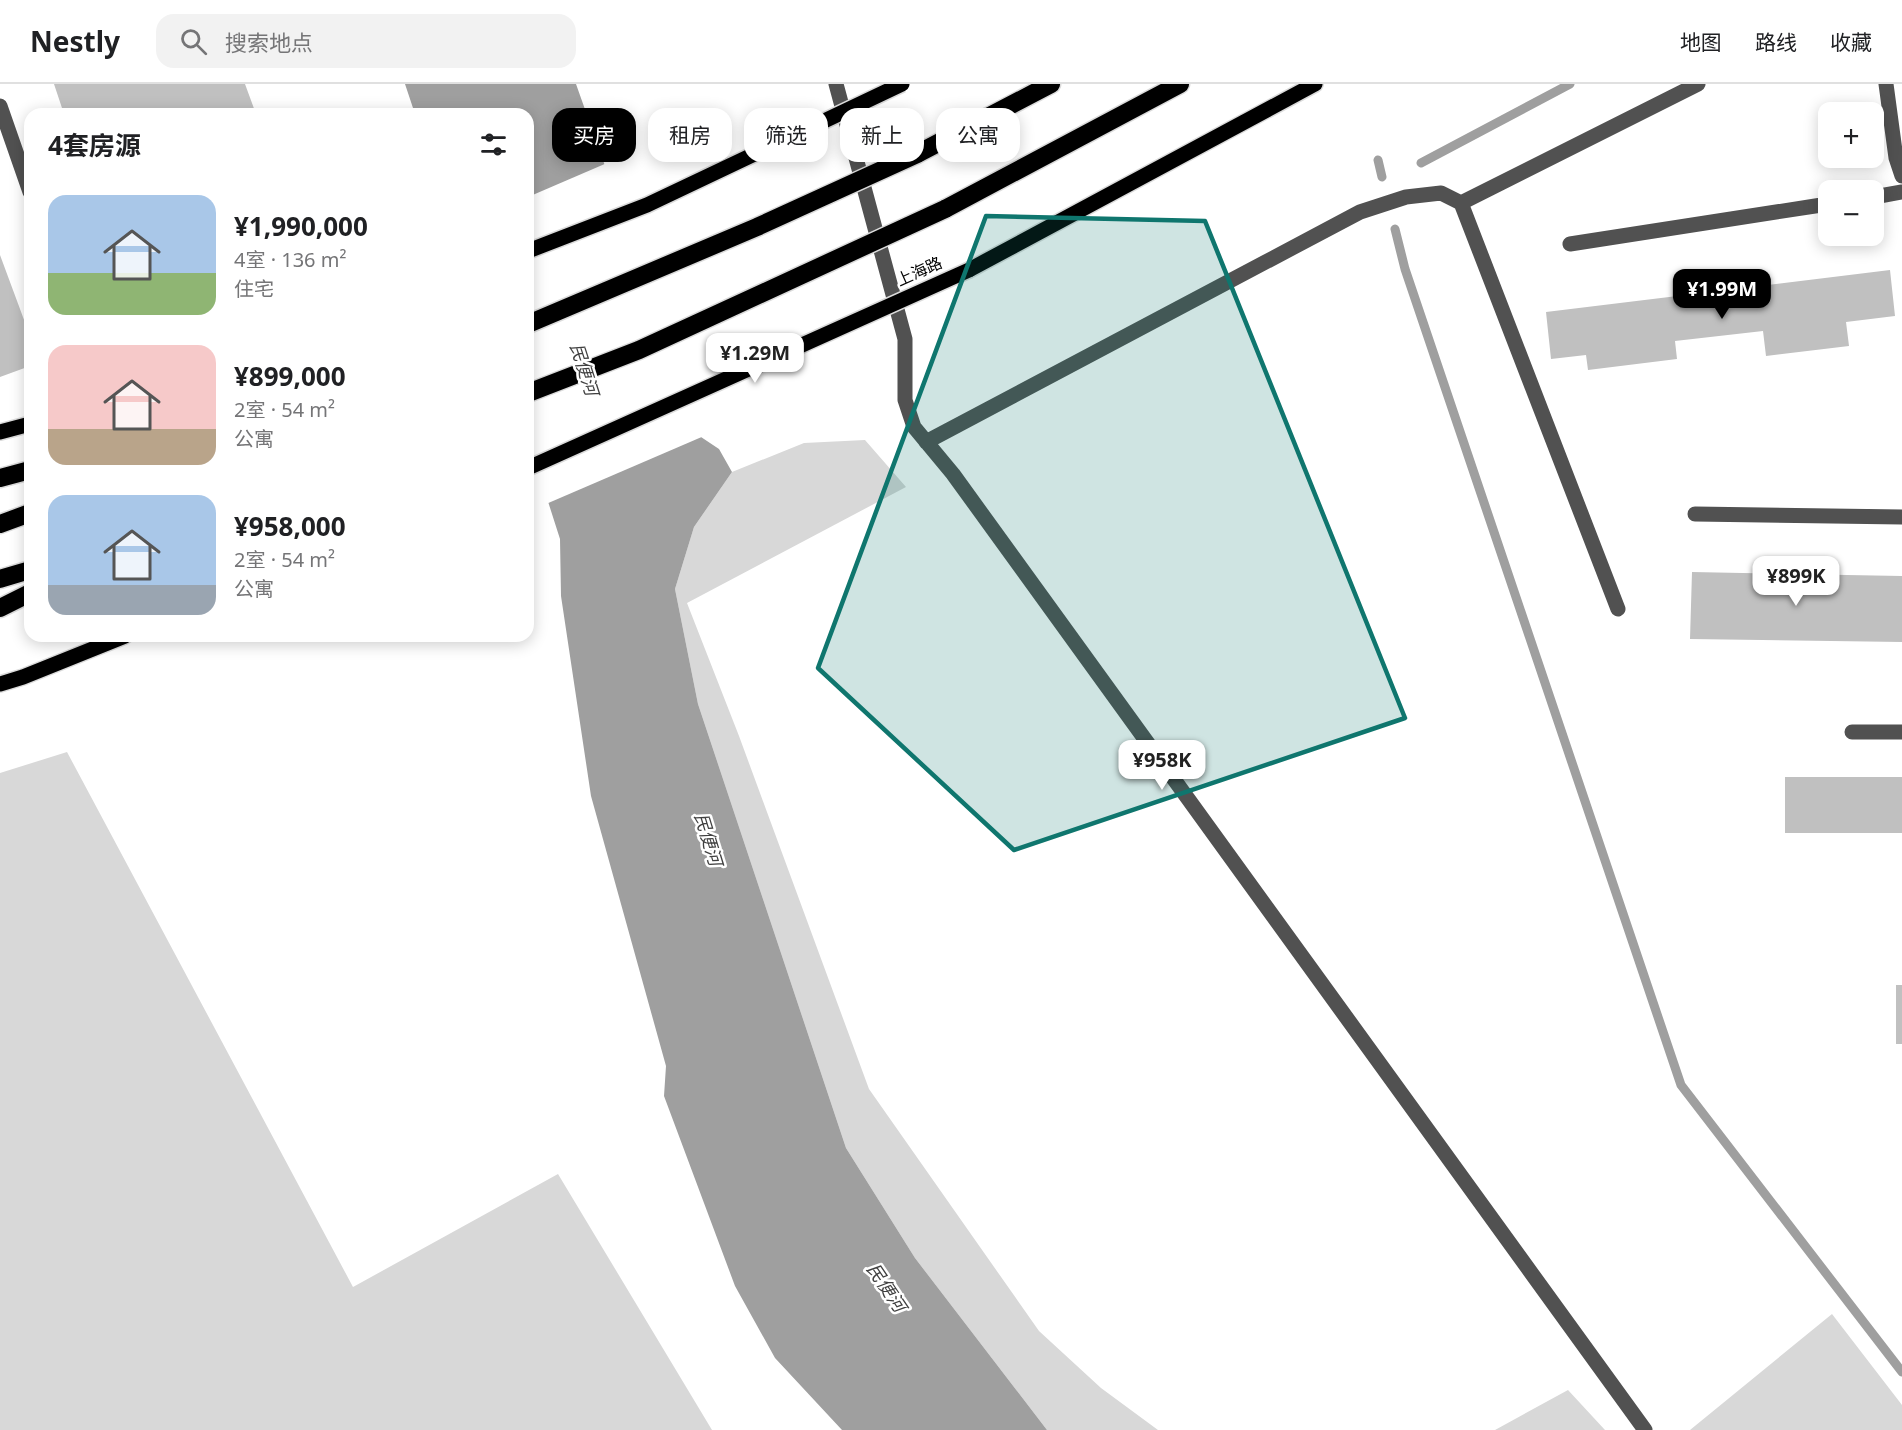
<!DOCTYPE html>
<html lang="zh">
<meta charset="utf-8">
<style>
:root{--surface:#fff;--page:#f2f2f2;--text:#202124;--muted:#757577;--line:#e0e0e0;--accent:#000}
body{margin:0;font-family:"Noto Sans","Noto Sans SC",sans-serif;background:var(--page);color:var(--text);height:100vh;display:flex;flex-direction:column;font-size:22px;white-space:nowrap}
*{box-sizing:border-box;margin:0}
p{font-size:20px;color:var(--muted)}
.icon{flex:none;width:33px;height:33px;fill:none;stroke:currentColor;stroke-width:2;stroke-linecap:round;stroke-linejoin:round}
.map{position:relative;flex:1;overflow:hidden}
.sheet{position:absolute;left:24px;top:24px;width:510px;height:534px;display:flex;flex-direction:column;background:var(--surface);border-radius:18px;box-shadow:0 3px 15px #0003}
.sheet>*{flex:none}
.top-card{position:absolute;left:552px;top:24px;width:570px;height:54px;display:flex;gap:12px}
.buttons{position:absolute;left:1818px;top:18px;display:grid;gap:12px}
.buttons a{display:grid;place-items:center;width:66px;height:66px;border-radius:12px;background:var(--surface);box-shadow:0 3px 15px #0003;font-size:30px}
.price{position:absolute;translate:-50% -51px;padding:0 14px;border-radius:12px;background:#fff;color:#222;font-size:20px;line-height:39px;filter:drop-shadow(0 2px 3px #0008)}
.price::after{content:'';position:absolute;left:50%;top:36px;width:18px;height:14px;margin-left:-9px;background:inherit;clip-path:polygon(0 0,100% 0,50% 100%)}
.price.on{background:var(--accent);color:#fff}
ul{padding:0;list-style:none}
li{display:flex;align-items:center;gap:18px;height:150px;padding:0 24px}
li span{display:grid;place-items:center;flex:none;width:168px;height:120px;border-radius:18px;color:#555}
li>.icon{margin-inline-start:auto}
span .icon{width:72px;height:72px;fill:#fffc;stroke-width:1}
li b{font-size:26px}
h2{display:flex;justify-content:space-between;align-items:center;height:72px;padding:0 24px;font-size:26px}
.chip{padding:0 21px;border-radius:18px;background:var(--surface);box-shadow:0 3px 15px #0003;font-size:21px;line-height:54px}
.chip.on{background:var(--accent);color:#fff}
header{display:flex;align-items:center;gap:36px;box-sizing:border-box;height:84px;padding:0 30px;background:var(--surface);border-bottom:2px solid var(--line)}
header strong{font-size:28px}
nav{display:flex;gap:33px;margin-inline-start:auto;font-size:21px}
.search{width:420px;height:54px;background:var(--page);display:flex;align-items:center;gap:15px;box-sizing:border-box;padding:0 21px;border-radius:18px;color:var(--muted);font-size:22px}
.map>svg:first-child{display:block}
</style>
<header>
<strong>Nestly</strong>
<div class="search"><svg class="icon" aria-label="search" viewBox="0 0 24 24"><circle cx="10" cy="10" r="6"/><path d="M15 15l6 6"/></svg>搜索地点</div>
<nav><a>地图</a><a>路线</a><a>收藏</a></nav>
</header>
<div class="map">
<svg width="1902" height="1346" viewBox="0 0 1902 1346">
<rect width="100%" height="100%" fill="#fff"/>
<path fill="#d8d8d8" d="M865,356L906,403L687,519L739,652L869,1005L1039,1247L1101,1304L1158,1346H1047L915,1174L846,1064L698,620L675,505L694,443L732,388L804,359Z
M67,668L353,1203L558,1090L712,1346H0V689Z
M1832,1230L1902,1321V1346H1690Z
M1568,1306L1605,1346H1495Z"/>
<path fill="#9f9f9f" d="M405,0H576L701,353L719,365L732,388L694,443L675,505L698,620L846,1064L915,1174L1047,1346H842L775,1274L735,1202L664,1012L666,982L591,712L561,512L560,455L528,355V30H415Z"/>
<path fill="#fff" d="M607,79L704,352L546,420L528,365V113Z"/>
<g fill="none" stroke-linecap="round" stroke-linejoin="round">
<path stroke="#9f9f9f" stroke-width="9" d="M1378,76L1382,93
M1421,79L1570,0
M1395,145L1405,185L1681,1001L1902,1288"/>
</g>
<path fill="#c0c0c0" d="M54,0H245L256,30H64Z
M0,171L30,252V282L0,293Z
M1890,186L1895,232L1846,238L1849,262L1766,272L1763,247L1675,257L1677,275L1588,286L1586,271L1551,275L1546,228Z
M1692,488L1902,492V558L1690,555Z
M1785,693H1902V749H1785Z
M1896,901H1902V960H1896Z"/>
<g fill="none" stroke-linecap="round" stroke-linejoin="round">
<defs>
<path id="major" d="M969,186L1315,0
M0,348L30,340
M0,600L23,593L125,552"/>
<path id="highway" d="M917,70L1051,0
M945,125L1180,0
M0,394L30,386
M0,440L30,429
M0,495L30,486
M0,524L30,509"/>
</defs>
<use href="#major" stroke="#dbdbdb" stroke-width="18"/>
<use href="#highway" stroke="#dbdbdb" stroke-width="21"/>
<path stroke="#515151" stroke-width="15" d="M836,0L905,255V316L914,343L953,390L1645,1346
M1886,0L1896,74L1902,92
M0,22L30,108
M1874,113L1902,108
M1461,119L1698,0
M1570,160L1828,120
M926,358L1360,128L1406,113L1441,109L1461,119L1618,525
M1695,430L1902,433
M1852,648H1902"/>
<use href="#major" stroke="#000" stroke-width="15"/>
<use href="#highway" stroke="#000" stroke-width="18"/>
<defs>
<path id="major-bridge" d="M528,167L647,121L902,0
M528,384L969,186"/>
<path id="highway-bridge" d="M528,240L757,143L917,70
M528,309L639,266L945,125"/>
</defs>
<use href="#major-bridge" stroke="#dbdbdb" stroke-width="18" stroke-linecap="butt"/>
<use href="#highway-bridge" stroke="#dbdbdb" stroke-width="21" stroke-linecap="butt"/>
<use href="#major-bridge" stroke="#000" stroke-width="15"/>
<use href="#highway-bridge" stroke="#000" stroke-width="18"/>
</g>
<path fill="#0f766e" fill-opacity="0.2" stroke="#0f766e" stroke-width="4.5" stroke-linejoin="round" d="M986,132L1205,137L1405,634L1014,766L818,584Z"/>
<g text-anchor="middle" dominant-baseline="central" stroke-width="5" stroke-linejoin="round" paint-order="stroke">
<g font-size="16" fill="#000" stroke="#fff">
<text transform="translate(919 187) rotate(-24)">上海路</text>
</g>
<g font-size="18" font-style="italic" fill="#404040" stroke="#fff">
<text transform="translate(585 285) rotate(72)">民便河</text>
<text transform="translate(709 755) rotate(73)">民便河</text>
<text transform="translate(887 1203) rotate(56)">民便河</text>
</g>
</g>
</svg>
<div class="buttons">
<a>+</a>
<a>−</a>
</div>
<b class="price on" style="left:1722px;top:236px">¥1.99M</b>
<b class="price" style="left:755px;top:300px">¥1.29M</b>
<b class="price" style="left:1796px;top:523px">¥899K</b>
<b class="price" style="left:1162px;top:707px">¥958K</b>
<div class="top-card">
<a class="chip on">买房</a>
<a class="chip">租房</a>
<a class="chip">筛选</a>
<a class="chip">新上</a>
<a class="chip">公寓</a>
</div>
<section class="sheet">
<h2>4套房源<svg class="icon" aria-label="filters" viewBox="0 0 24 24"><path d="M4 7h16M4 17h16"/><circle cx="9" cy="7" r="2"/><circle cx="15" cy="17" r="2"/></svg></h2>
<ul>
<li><span style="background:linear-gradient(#a9c7e8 65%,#8fb573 0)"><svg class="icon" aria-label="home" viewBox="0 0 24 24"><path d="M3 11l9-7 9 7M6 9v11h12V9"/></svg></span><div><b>¥1,990,000</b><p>4室 · 136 m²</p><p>住宅</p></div></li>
<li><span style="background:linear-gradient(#f6c9c9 70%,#b9a48a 0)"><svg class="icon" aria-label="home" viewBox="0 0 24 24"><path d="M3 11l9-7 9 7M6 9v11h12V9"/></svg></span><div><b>¥899,000</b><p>2室 · 54 m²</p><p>公寓</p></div></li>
<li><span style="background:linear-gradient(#a9c7e8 75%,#9aa5b1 0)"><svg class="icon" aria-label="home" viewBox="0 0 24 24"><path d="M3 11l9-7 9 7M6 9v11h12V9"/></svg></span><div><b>¥958,000</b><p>2室 · 54 m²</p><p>公寓</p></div></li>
</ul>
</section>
</div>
